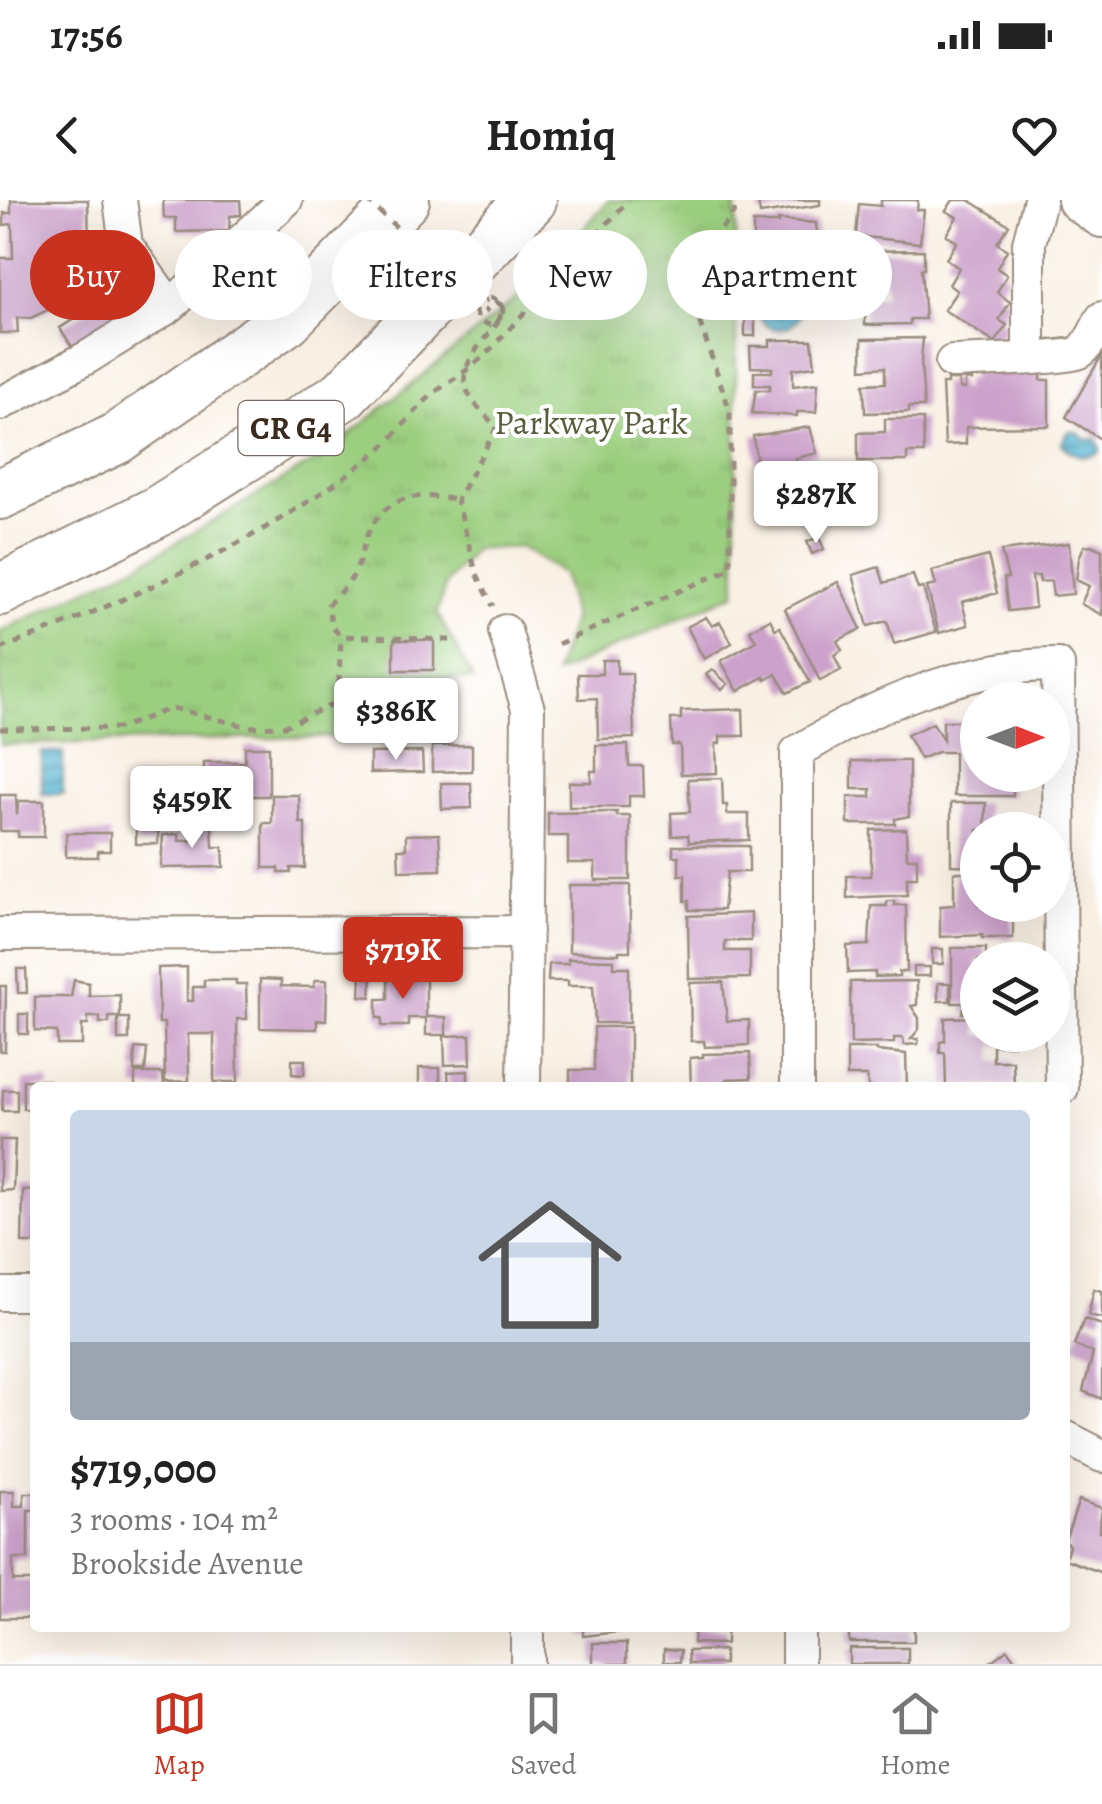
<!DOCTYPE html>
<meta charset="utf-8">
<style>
:root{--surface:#fff;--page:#f6f6f6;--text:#222;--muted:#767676;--line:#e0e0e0;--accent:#c8321e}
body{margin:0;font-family:Alegreya,serif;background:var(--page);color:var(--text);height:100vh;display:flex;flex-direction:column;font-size:38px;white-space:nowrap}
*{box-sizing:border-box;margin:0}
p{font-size:32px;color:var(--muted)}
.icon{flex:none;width:55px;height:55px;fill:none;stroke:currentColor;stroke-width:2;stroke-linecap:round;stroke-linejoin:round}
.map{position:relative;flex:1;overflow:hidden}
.side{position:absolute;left:30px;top:882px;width:1040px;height:550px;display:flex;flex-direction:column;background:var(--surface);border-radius:10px;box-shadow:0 10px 40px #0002}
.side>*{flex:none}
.top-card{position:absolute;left:30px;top:30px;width:1042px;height:90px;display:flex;gap:20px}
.needle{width:65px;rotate:90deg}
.fabs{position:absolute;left:960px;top:482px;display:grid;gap:20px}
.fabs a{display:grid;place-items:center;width:110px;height:110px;border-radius:50%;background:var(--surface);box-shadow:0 10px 40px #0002;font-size:50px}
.price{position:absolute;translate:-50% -85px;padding:0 22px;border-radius:10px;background:#fff;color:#222;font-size:32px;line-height:65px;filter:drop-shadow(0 2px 5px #0008)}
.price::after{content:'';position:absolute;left:50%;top:60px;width:30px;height:22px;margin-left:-15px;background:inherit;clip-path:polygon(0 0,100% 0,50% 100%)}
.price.on{background:var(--accent);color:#fff}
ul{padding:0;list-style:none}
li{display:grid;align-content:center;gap:20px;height:530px;padding:0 40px}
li+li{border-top:2px solid var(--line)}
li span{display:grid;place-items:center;height:310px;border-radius:10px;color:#555}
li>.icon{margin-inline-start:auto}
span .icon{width:180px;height:180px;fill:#fffc;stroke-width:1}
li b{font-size:42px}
.pill{padding:0 35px;border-radius:45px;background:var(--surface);box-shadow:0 10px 40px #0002;font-size:35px;line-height:90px}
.pill.on{background:var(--accent);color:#fff}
.status{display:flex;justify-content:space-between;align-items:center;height:70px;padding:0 50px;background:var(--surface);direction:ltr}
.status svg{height:28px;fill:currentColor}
header{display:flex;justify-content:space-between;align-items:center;height:130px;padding:0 40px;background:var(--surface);font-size:45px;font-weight:700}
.dock{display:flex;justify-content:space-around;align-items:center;height:140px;border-top:2px solid var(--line);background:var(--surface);font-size:28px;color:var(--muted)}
.dock a{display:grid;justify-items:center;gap:5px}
.dock .on{color:var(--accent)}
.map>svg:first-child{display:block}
</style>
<div class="status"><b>17:56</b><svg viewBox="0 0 49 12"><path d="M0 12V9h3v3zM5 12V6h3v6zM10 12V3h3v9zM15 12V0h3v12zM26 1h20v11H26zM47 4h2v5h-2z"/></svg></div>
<header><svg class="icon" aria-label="back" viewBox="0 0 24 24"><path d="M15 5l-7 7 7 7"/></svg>Homiq<svg class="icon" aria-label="heart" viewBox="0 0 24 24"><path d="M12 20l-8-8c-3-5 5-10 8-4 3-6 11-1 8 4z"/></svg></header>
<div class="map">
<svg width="1102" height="1464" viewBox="0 0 1102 1464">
<defs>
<pattern id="grass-tufts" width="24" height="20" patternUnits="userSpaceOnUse" patternTransform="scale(2.5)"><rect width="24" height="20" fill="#9bcf7f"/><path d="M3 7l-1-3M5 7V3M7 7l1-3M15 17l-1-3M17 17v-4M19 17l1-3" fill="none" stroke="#86b26d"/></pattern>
<pattern id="water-rules" width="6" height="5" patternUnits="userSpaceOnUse" patternTransform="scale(2.5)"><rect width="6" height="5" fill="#53b4d2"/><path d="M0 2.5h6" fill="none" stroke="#4693aa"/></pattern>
</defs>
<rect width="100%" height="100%" fill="#fff"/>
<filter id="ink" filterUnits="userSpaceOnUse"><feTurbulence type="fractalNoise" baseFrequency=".01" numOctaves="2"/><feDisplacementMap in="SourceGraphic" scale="20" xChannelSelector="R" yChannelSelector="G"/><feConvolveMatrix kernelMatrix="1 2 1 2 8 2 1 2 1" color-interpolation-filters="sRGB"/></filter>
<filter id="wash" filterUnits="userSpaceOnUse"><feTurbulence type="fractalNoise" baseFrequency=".0048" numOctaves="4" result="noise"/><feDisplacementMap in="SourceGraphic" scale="40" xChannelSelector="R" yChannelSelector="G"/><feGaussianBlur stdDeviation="2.25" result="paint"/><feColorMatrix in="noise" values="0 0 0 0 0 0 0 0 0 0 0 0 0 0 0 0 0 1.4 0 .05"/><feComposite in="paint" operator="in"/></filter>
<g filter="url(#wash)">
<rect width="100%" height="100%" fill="#f9f0e3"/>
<path fill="url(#grass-tufts)" stroke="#6b7c4e" stroke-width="2.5" d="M609,0H736V393L555,474L573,417L563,374L520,347L475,349L446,383L437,413L473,479H390L388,535L0,545V432L147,360L323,256L536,83Z"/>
<path fill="url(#water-rules)" stroke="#476f78" stroke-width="2.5" d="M768,106L779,109L791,107L800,116C791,134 767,133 759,116Z
M1069,231L1078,232L1084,239H1096L1100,247L1099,253C1085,260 1070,255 1062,243Z
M42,552H63V594H42Z"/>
<g id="blocks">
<path fill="#cca1cb" d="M11,0H88L89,44H78V55H74L70,78L66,81L70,87L52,108L31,118H17L18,133H0V58H13L12,24L4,25V13H11Z
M163,0H240L241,15L230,16L229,31L176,32V18H164Z
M758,0H820V5L760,14Z
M881,0H918L917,10H924L920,43L856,36L859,4L881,6Z
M953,0H969L1009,25L997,43L1007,50L997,68L1007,75L997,92L1010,102L999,120L1007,125L995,143L944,110L957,91L949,85L959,68L946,59L957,42L946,35L957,17L946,11Z
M778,20L816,23L819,53L794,50V66H812V69H816L812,96L760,97V88H751V69H772V63H756V50H770V44H756V40H753V23H778Z
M924,50V69H921L925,119H910V124L865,125V96L886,95L885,79L863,81V51Z
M117,92L131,115L74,150L60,128Z
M745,117H755V136H745Z
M923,138L921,161L924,207H909V212L865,213L864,184L885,183V167L862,169V139Z
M770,140H812L815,166L793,169V186L818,183L816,212H797V216L752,213L756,190H770V185H754V172H772V168L751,167L750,146H770Z
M1102,155V240L1066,217Z
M1041,171V180H1049V226L966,227V244L945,245L942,184H947V180H959V188L965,189V179L972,180V172Z
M885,219H923L924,253H907V261H858V233L885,232Z
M810,227L817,253L796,258L798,271H794V276L818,269L821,301L764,310L753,236Z
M819,337L824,349L812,354L807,342Z
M1069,343L1073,394L1053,396L1051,381L1040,382L1039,376H1032L1035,408L1008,411L1004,378H1008L1001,351Z
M1091,345L1102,350V415L1081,404L1089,386L1076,380L1079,358L1084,346Z
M988,356L997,393L962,402L968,425L939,433L927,387L936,385L932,371Z
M879,367L884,383L913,375L918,389L923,388L936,432L894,444L887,421L868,426L853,375Z
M838,382L861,429L837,441L842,450L834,455L841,470L820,481L785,409Z
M706,417L712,426L720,422L732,443L704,459L687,427Z
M770,419L775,429L780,427L810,482L787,493L776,474L766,480L764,477L738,491L721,461L756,441L750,430Z
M394,440H434V470H394Z
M602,460H617V473H632L634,538L598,539L597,498L579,499L578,474H602Z
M712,469L728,484L722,490L706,475Z
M743,509L744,536H720V543L716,544L717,573L681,574L680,545H672L671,519H681V511Z
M967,514H978V575H1013V596H954V552H937L920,559L907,535L933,523L943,540V521H967Z
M472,545V571L432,572V546Z
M596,545H628L629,566H643L644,596H629V607H569V582H591V571H596Z
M245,547H269V596H245Z
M422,552L423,572L370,573V553Z
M852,561H909V616L895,619V624H848V597H871V589H852Z
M204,562H243V606L204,607Z
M722,578L723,605H727V614H749V640L689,642L688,635L672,636L671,613L690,612L688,579Z
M136,579H161L158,644H136Z
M441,583H471L472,608L442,609Z
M0,595H16L17,615L18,601H44V637H18V631H0Z
M272,595H299L300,623H305V668H291V673H279V668H263V623H272Z
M951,603H986L985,630H978V666L951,665Z
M617,612V616H630V680H595V663H568V636H548V613Z
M169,613H192L193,625H170Z
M198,626H212L213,647H223L224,667L161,668L163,635L179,634V641L198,640Z
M906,629L907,658H917V678H907V695L847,698V676H871V630Z
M66,633H110V651H98V657H66Z
M439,634L441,670L399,671L398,649H406V635Z
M673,646H749V672H727L723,710H689V701H685V675H679V656H673Z
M967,669H978V705H991V712H1013V738H982V735L940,737V706L954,705V672H967Z
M569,685H630V751H619V754L569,752Z
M887,701H894V705H906L907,772H899V776L875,777V772L848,773L847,746L869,745L871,706H887Z
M751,713V741H725V751H750V778L689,779L688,716Z
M952,748H986V760H978V813H962L966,803H952Z
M932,749H943V764H932Z
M568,759L614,760V767H629V823H595L593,786H568V781H548L549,764H568Z
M187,767V801H193V787H204V780H236V784H246L247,819H237L238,882H214V834H188L189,881L165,882L164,823H159L158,768Z
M914,767H930V776H914Z
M17,769H26L27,793H18Z
M361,773H372L371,797L360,796Z
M260,779L281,780V786L314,787L315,780H327L326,820H317V829L260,828Z
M388,779H426V818H408V826H382V818H377V799H388Z
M74,780L89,783V796L120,795V817H109V823H100V817H88V825H82V845H57V832L35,831V797H71Z
M917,781V805L911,806L919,818V829L911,839H918V844L904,845L903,838H894V843L851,844L850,782Z
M723,782L727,821L749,820V845L705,847L704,841H691L690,783Z
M938,783H950V801H938Z
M0,786H6L5,851H0Z
M19,814H28V834H19Z
M426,817H446V835H426Z
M978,817V835H1013V845H993V861H1013L1014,886L946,887L945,853H940V842L945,841V818Z
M118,818H129V840H118Z
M594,827H630V888H570V870H594Z
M470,835L471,864L445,865L444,836Z
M135,848L147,849L145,871H134Z
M847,849H877V851L906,854L907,888H874L868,886L867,876H847Z
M750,853L751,878L727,879V887L691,888L690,858L703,857V854Z
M292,860H305L304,875L292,874Z
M419,868H440V888H419Z
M468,871V888H449L448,872Z
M135,873H163L164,888H135Z
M23,880H49V888H35V909H23Z
M3,890H17V911H2Z
M0,940H15L13,990L0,991Z
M23,990H35V1043H22Z
M1094,1089L1102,1091V1118L1088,1115Z
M1084,1119L1102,1125V1199L1083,1191L1093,1153L1074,1145Z
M0,1291H14V1306H24V1293H35V1310H28V1359H13V1381H35V1418H0Z
M1079,1300L1102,1308L1099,1331L1102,1332V1373L1065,1359L1069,1346L1065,1340Z
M583,1428H628V1431L583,1436Z
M694,1428H726V1444L693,1443Z
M849,1428H914V1442H849Z
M593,1443H627V1464H593Z
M849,1448H908V1464H849Z
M664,1449L681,1450L680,1462H664Z
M1007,1449L1018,1464H988Z
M724,1450V1464H689L688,1451Z"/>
</g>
</g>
<g filter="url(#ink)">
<use href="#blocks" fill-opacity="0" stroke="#9a8d80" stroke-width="2.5"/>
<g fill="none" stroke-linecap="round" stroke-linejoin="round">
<defs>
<path id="minor" d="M120,0L126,45L170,106
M1029,156V43L1040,0
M952,162C972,161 1071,158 1080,152C1090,145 1096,129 1102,118
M0,204L88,157L170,106L286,0
M505,431L528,509L524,888
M0,734L526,732
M797,888V552C872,506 968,464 1058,465L1062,888
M0,1094H35
M1065,1237L1102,1256
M527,1428V1464
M798,1428V1464"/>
<path id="major" d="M1079,0L1102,16"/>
<path id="highway" d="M0,294L116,239L287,120L404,0
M0,390L157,312L343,195L531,0"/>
</defs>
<use href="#minor" stroke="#9a8d80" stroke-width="36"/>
<use href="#major" stroke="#9a8d80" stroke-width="46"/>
<use href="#highway" stroke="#9a8d80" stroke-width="54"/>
<path stroke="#9a8d80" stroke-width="5" stroke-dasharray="8 8" stroke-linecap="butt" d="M490,97L502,103L503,111C499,122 492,130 485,138C452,179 462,193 497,227L457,300L476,372L493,406
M475,110L479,121L490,125L500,118L501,105L491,99L484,101
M450,440L341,436L333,428L327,406C335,396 347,387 353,376C361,362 362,345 369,331C389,293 419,293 457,300
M558,444L730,369V211L691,97V72L734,12V0
M0,449C126,402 275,336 379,250C400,232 416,207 438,190C455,178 471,168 487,153L629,0
M0,529L120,528L172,508L249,527L285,526L338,502L341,436"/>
<use href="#minor" stroke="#fff" stroke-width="32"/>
<use href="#major" stroke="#fff" stroke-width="42"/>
<use href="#highway" stroke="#fff" stroke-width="50"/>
<path stroke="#9a8d80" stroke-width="5" stroke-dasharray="8 8" stroke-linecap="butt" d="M367,0L488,112"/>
</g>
</g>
<g text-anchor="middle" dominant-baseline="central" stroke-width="8" stroke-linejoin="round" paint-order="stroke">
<rect fill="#fff" stroke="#766a62" stroke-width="2.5" x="238.5" y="201" width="105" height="54" rx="8"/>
<g font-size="32" font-weight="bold" fill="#3b2a1e">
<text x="291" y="228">CR G4</text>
</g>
<g font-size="35" fill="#585c3b" stroke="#fff">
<text x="591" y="222">Parkway Park</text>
</g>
</g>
</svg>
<div class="fabs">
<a><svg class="needle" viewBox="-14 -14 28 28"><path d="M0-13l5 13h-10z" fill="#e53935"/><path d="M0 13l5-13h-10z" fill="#767676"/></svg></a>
<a><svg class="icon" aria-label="locate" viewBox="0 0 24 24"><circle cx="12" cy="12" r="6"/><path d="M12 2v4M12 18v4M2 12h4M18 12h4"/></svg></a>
<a><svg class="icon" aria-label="layers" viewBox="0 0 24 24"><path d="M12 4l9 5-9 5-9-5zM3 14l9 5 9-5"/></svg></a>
</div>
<b class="price" style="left:816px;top:346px">$287K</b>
<b class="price" style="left:396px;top:563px">$386K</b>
<b class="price" style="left:192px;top:651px">$459K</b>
<b class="price on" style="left:403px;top:802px">$719K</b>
<div class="top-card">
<a class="pill on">Buy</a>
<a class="pill">Rent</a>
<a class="pill">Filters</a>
<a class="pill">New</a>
<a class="pill">Apartment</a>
</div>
<section class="side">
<ul>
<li><span style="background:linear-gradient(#c9d6e8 75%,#9aa5b1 0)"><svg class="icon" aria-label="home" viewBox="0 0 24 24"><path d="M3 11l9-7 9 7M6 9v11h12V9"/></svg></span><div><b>$719,000</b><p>3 rooms · 104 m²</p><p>Brookside Avenue</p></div></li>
</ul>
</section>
</div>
<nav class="dock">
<a class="on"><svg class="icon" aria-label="map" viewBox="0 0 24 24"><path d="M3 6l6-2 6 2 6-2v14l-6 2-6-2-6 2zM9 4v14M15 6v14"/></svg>Map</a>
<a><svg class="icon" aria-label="saved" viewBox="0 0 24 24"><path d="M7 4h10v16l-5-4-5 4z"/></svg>Saved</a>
<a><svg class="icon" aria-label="home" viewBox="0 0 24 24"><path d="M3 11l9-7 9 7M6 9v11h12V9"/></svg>Home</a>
</nav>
